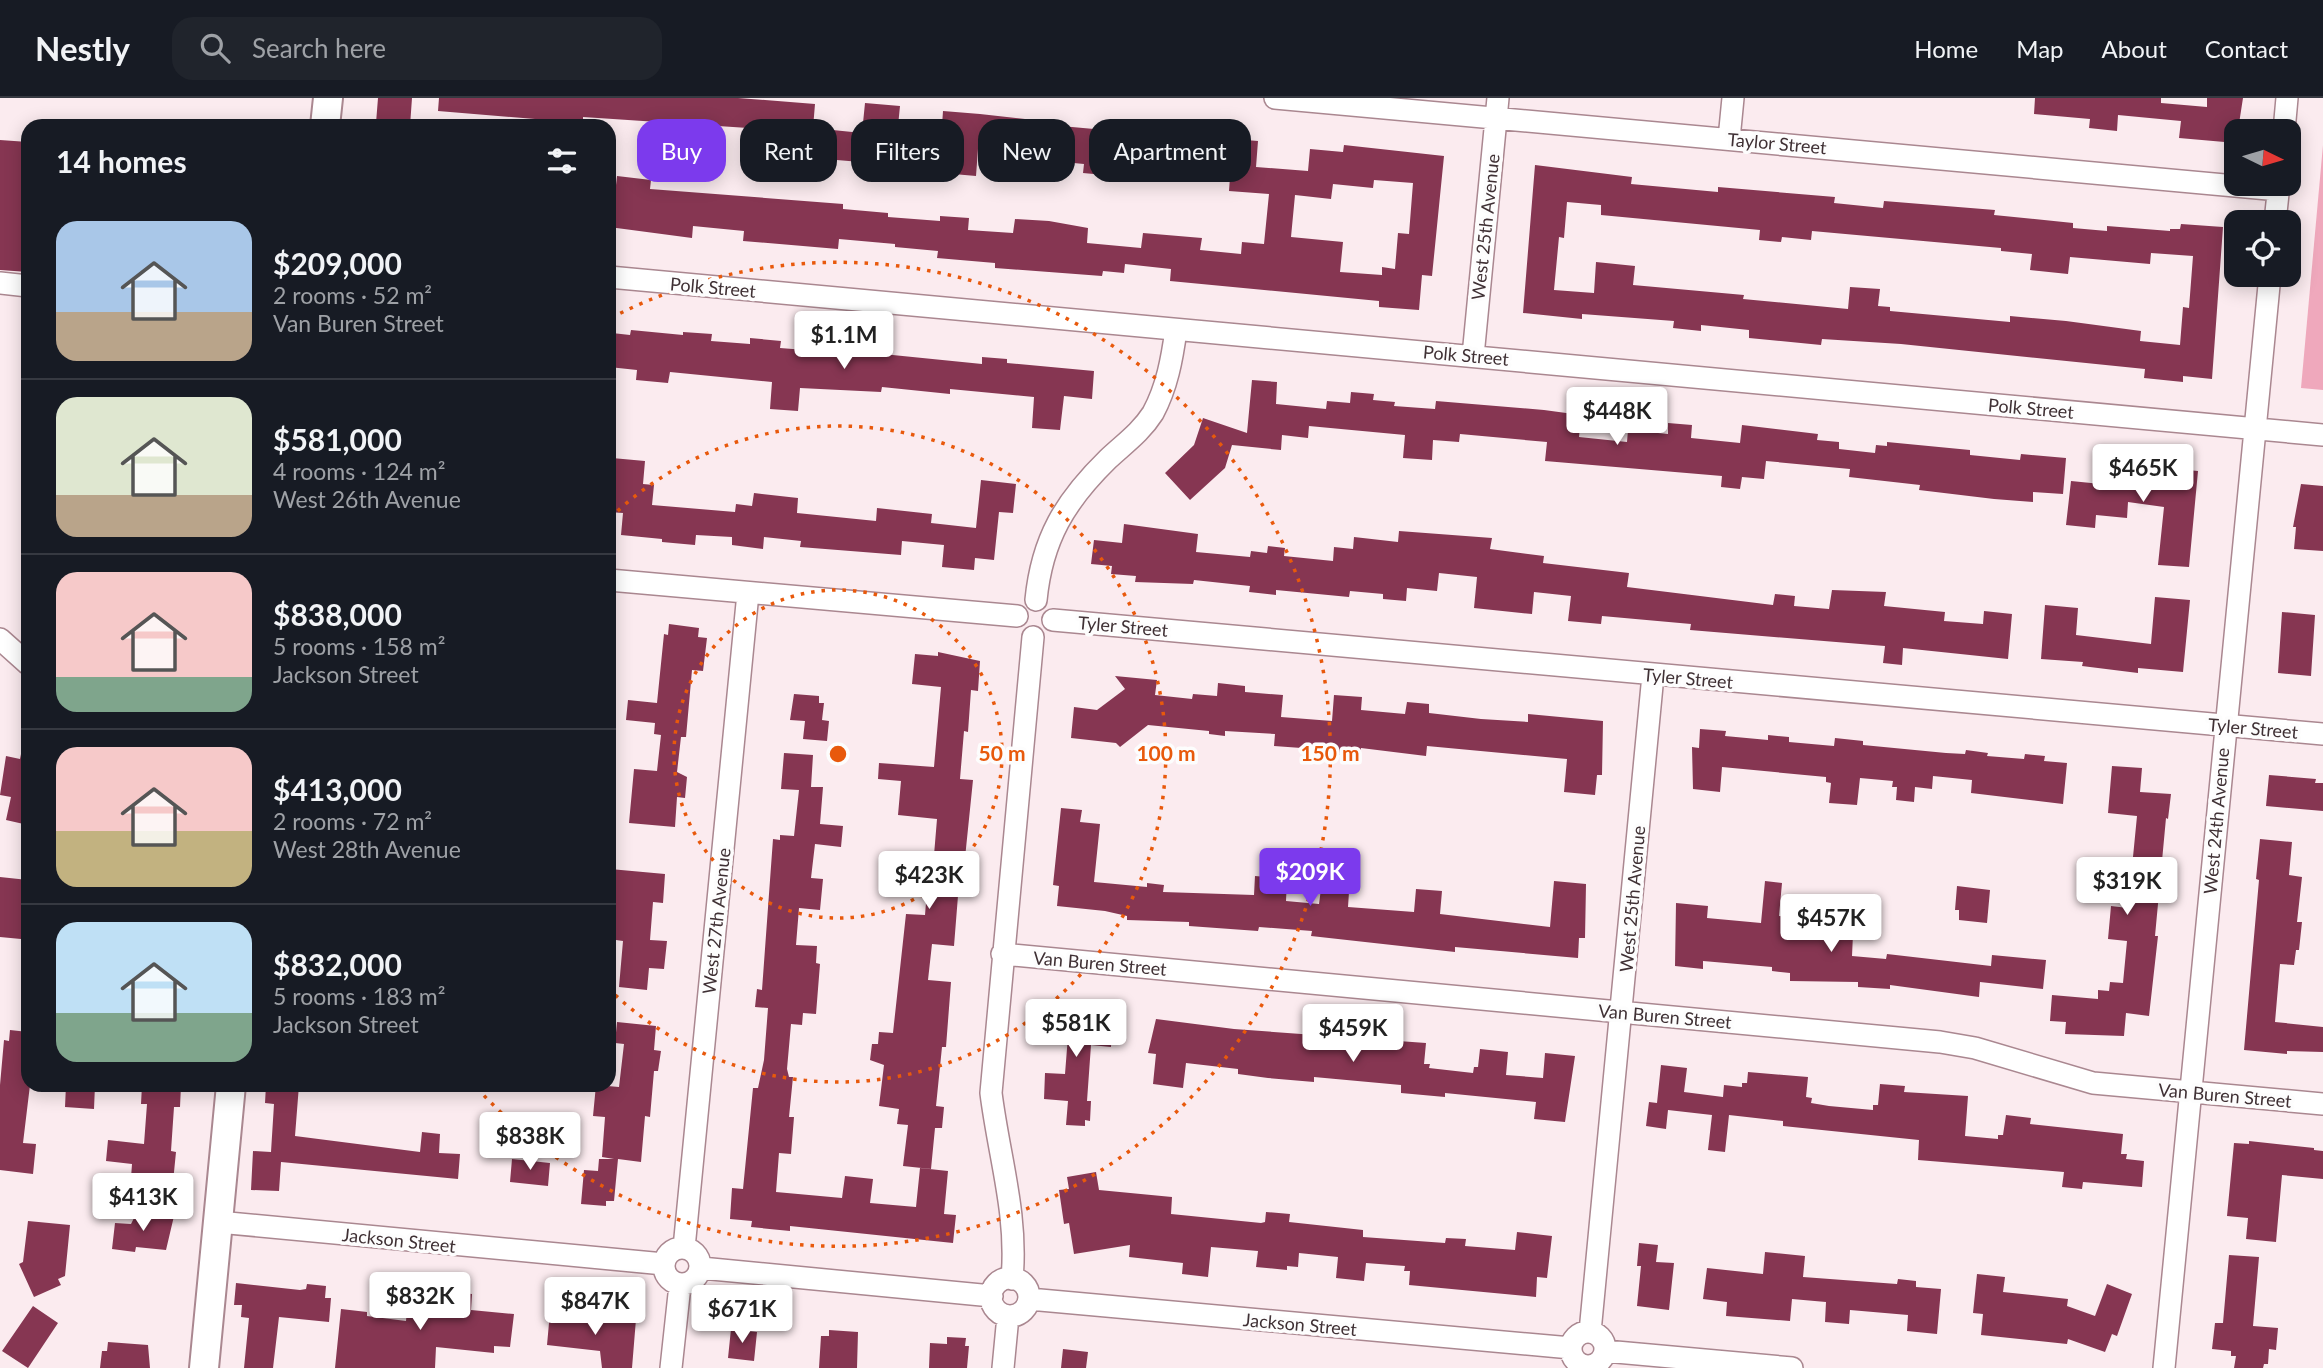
<!DOCTYPE html>
<meta charset="utf-8">
<style>
:root{--surface:#171b24;--page:#20242c;--text:#f1f3f6;--muted:#9ea1a6;--line:#363941;--accent:#7c3aed}
body{margin:0;font-family:Lato,sans-serif;background:var(--page);color:var(--text);height:100vh;display:flex;flex-direction:column;font-size:26px;white-space:nowrap}
*{box-sizing:border-box;margin:0}
p{font-size:23px;color:var(--muted)}
.icon{flex:none;width:38px;height:38px;fill:none;stroke:currentColor;stroke-width:2;stroke-linecap:round;stroke-linejoin:round}
.map{position:relative;flex:1;overflow:hidden}
.panel{position:absolute;left:21px;top:21px;width:595px;height:973px;display:flex;flex-direction:column;background:var(--surface);border-radius:21px;box-shadow:0 4px 18px #0003}
.panel>*{flex:none}
.hud{position:absolute;left:637px;top:21px;width:665px;height:63px;display:flex;gap:14px}
.needle{width:46px;rotate:95deg}
.buttons{position:absolute;left:2224px;top:21px;display:grid;gap:14px}
.buttons a{display:grid;place-items:center;width:77px;height:77px;border-radius:14px;background:var(--surface);box-shadow:0 4px 18px #0003;font-size:35px}
.price{position:absolute;translate:-50% -60px;padding:0 16px;border-radius:7px;background:#fff;color:#222;font-size:23px;line-height:46px;filter:drop-shadow(0 2px 4px #0008)}
.price::after{content:'';position:absolute;left:50%;top:42px;width:21px;height:16px;margin-left:-10px;background:inherit;clip-path:polygon(0 0,100% 0,50% 100%)}
.price.current{background:var(--accent);color:#fff}
ul{padding:0;list-style:none}
li{display:flex;align-items:center;gap:21px;height:175px;padding:0 35px}
li+li{border-top:2px solid var(--line)}
li span{display:grid;place-items:center;flex:none;width:196px;height:140px;border-radius:21px;color:#555}
li>.icon{margin-inline-start:auto}
span .icon{width:84px;height:84px;fill:#fffc;stroke-width:1}
li b{font-size:30px}
h2{display:flex;justify-content:space-between;align-items:center;height:84px;padding:0 35px;font-size:30px}
.tag{padding:0 24px;border-radius:21px;background:var(--surface);box-shadow:0 4px 18px #0003;font-size:24px;line-height:63px}
.tag.current{background:var(--accent);color:#fff}
header{display:flex;align-items:center;gap:42px;box-sizing:border-box;height:98px;padding:0 35px;background:var(--surface);border-bottom:2px solid var(--line)}
header strong{font-size:33px}
nav{display:flex;gap:38px;margin-inline-start:auto;font-size:24px}
.search{width:490px;height:63px;background:var(--page);display:flex;align-items:center;gap:18px;box-sizing:border-box;padding:0 24px;border-radius:21px;color:var(--muted);font-size:26px}
.map>svg:first-child{display:block}
</style>
<header>
<strong>Nestly</strong>
<div class="search"><svg class="icon" aria-label="search" viewBox="0 0 24 24"><circle cx="10" cy="10" r="6"/><path d="M15 15l6 6"/></svg>Search here</div>
<nav><a>Home</a><a>Map</a><a>About</a><a>Contact</a></nav>
</header>
<div class="map">
<svg width="2323" height="1270" viewBox="0 0 2323 1270">
<rect width="100%" height="100%" fill="#fbebef"/>
<path fill="#efa8bc" d="M2323,47V292L2301,290Z"/>
<path fill="#863652" fill-rule="evenodd" d="M378,0H412L410,28L376,25Z
M439,0H738L815,6L813,30L862,35L865,5L900,8L897,38L941,42L943,13L980,16L1061,25V28L1149,36V32L1179,35L1178,43L1232,48L1233,41L1258,43L1256,69L1308,73L1310,51L1343,54L1344,47L1444,58L1432,178L1422,177L1419,212L1379,209V203L1170,183L1171,171L1125,166L1124,175L1103,173L1102,178L995,170V165L937,160L938,153L895,149V146L839,141L838,151L743,143L744,133L693,128L692,140L609,129V96H615L617,78L651,82L650,91L843,106V111L888,115V119L940,123V118L969,120L968,132L1013,135L1015,121L1049,123L1088,130L1087,145L1141,150L1143,135L1202,140L1200,152L1241,156L1242,144L1264,146L1269,96L1229,93L1230,79L1197,75V84L1173,81L1174,73L1116,68L1115,78L1083,75L1084,66L1022,60L1023,55L978,51L976,78L908,72V68L825,61L826,49L746,43L748,30L583,19V25L438,13ZM1374,82L1413,85L1409,136L1398,135L1395,171L1382,169V177L1340,174L1343,144L1291,139L1295,97L1331,101L1333,86L1373,90Z
M2035,0H2161V5L2207,9V0H2243L2236,45L2179,40L2181,23L2118,17L2117,33L2089,30L2090,21L2034,16Z
M0,42L28,44V174L0,172Z
M1535,67L1632,79L1631,86L1718,94V89L1835,99L1834,105L1883,110L1884,103L1995,112L1994,117L2073,125V130L2107,133V128L2170,133V131H2180L2181,126L2223,129L2212,281L2183,278V284L2144,280L2145,271L1901,246L1822,241L1821,247L1749,240V232L1701,227V233L1673,230L1674,223L1582,216V221L1523,215ZM1567,104L1601,107V117L1760,132L1759,142L1781,144L1782,139L1811,142L1812,133L2001,150V153L2032,156L2030,172L2068,176L2070,159L2150,166L2151,155L2193,158L2189,210L2183,209L2180,247L2140,243L2141,233L2066,223L2010,218V224L1890,213V209L1878,208L1880,191L1850,189L1848,211L1743,201L1744,197L1633,187L1635,168L1596,164L1594,195L1554,192L1559,139L1564,140Z
M631,232L683,237V234L712,236L711,243L750,246V240L781,243L780,250L818,253L819,243L843,245V252L982,266V259L1007,261V265L1094,273L1092,301L1064,298L1060,332L1032,330L1034,299L950,291V296L882,289L881,294L800,290L798,313L770,311L772,284L670,274L668,285L636,282L637,272L609,269L612,235L630,237Z
M1252,282L1277,284L1276,306L1326,311L1327,303L1350,305L1351,294L1374,296L1373,302L1395,304L1394,308L1435,311L1436,303L1544,312L1581,317L1579,339L1627,344L1628,332L1668,336V325L1692,327L1691,340L1740,345L1742,327L1818,336L1817,342L1839,344V351L1875,355L1876,347L1887,348V344L1970,352V357L2020,362L2021,356L2066,360L2063,396L2033,394V404L1994,401L1919,392L1920,387L1849,379L1850,371L1766,363L1764,381L1742,379L1740,391L1721,389L1722,378L1545,363L1547,344L1460,336L1459,344L1433,342L1432,362L1403,360L1405,337L1309,328L1308,340L1282,337L1281,352L1232,347L1225,370L1190,402L1165,375L1194,347L1203,320L1247,335Z
M612,360L645,363L643,386L654,387L652,407L735,414L736,406L752,408L754,395L798,400L797,415L876,423L877,410L932,416L931,425L976,430L981,382L1016,386L1013,415L999,414L994,462L975,460L974,472L942,469L944,447L902,443L901,457L800,449L801,443L764,439L763,451L732,447V439L696,437L695,447L662,444V441L621,437L623,415L609,414Z
M2113,365L2198,373L2189,469L2158,467L2164,409L2128,404L2127,420L2096,417L2095,430L2066,427L2071,383L2111,387Z
M2301,386L2323,388V453L2294,451L2296,429H2293Z
M1124,426L1198,436L1196,454L1250,459L1251,453L1267,455L1268,448L1285,450L1284,458L1333,463L1334,449L1353,451L1354,439L1398,444L1399,433L1492,440L1490,451L1544,458L1543,465L1629,475L1627,489L1773,507L1775,496L1795,498L1794,508L1829,511L1832,492L1886,494L1884,508L1945,514L1944,523L1983,526L1984,513L2012,516L2008,561L1903,550L1902,567L1883,565L1885,548L1690,532L1691,526L1602,518L1601,526L1568,523L1571,498L1534,494L1532,516L1474,510L1477,479L1439,475L1437,493L1407,490L1406,503L1383,501V496L1350,493L1349,499L1276,492V497L1249,494L1250,488L1194,482L1193,486L1135,484L1136,478L1111,476L1112,468L1091,466L1094,442L1122,445Z
M2155,499L2190,502L2183,574L2138,570V575L2082,568L2083,564L2041,561L2045,507L2078,510L2076,537L2151,546Z
M2282,514L2315,517L2311,578L2278,575Z
M669,526L699,530L698,539L707,540L703,573L692,572L686,639H681L677,674L687,679L685,700L677,699L675,729L629,725L634,671L657,673L661,637L654,636L655,625L626,622L628,602L657,605L664,536L668,537Z
M938,554L980,563L978,593L971,592L968,634L964,633L960,681L973,682L965,760H961L954,848L932,846L928,882L951,884L946,949H942L936,1008L944,1009L942,1030H935L931,1071L903,1068L908,1027L897,1026L899,1011L879,1008L884,967L870,962L872,946H878L879,934L893,935L906,816L925,817L927,793H931L937,721L898,717L901,683L878,681L879,665L934,669L941,589L912,586L915,556L938,558Z
M1115,578L1157,582L1155,597L1192,601L1193,596L1217,598L1218,585L1245,588V594L1283,597L1281,619L1332,623L1334,597L1362,599L1361,612L1405,616L1407,604L1429,606V615L1481,621L1528,624V616L1603,623L1602,677H1597L1595,697L1564,694L1567,661L1427,648L1426,658L1361,650L1360,659L1329,656V652L1274,648L1275,636L1225,633V638L1209,636V633L1148,627L1120,649L1116,645L1071,640L1074,609L1097,612L1125,591Z
M794,596L819,598V605H824L822,622L829,623L827,643L803,641L805,623L790,622Z
M1700,631L1726,633L1725,638L1768,642V637L1789,639V644L1834,648L1835,640L1863,643V647L1946,655L1965,656L1966,652L1988,655L1987,658L2024,661L2025,656L2045,658L2044,663L2067,665L2063,706L1971,695L1972,682L1933,678L1932,691L1915,689L1914,704L1896,702L1897,689H1892L1893,683L1860,680L1857,707L1829,705L1831,685L1826,684V679L1722,669L1720,694L1693,691L1692,649L1699,650Z
M784,655L813,657L811,689H823L820,726L843,728L841,749L815,746L811,780L823,781L820,812L799,810L796,847L817,848L816,865L820,866L816,916L803,915L802,927L791,926L787,971L789,979H793L789,1019H794L791,1056L779,1055L776,1094L842,1100L845,1078L873,1081L870,1105L916,1109L920,1070L948,1073L944,1116L956,1117L953,1145L790,1128V1133L751,1129L752,1123L730,1121L732,1090L743,1091L753,990H758L764,962L768,910L755,909L757,891L762,892L773,741L780,742V737L794,738L799,692L781,691Z
M21,656L28,657V727L6,722L11,699L0,697L6,658L20,661Z
M2112,668L2142,670L2140,694L2171,696L2168,721L2166,720L2155,838H2158L2149,918L2126,915L2124,938L2065,936L2066,924L2050,923L2052,897L2098,901V892L2109,893L2110,884L2123,885L2127,843L2108,841L2111,808L2128,810L2137,718L2108,715Z
M2269,677L2316,681L2315,685H2323V713L2266,708Z
M1061,710L1082,712L1080,724L1100,726L1094,784L1147,789V785L1164,787L1163,794L1254,797L1255,778L1287,781L1286,803L1319,806L1321,791L1349,794L1348,809L1414,814L1416,791L1442,793L1440,816L1550,829L1554,783L1586,786L1585,840H1579L1578,860L1455,849V854L1311,838L1312,833L1259,829L1258,833L1189,828V824L1127,822V818L1105,813L1057,808L1059,788L1053,787Z
M2260,741L2292,744L2289,777L2302,779L2297,824H2302L2299,852H2296L2294,867L2280,866L2275,924L2323,929V954L2287,953V956L2244,952L2259,782L2256,781Z
M610,771L665,776L663,805L653,804L650,842L667,843L664,871L649,870L647,892L619,889L623,843L609,841Z
M0,779L28,782V806L24,805L21,841L0,839Z
M1765,783L1782,785L1779,818L1820,821L1819,833L1853,836L1852,858L1886,861L1887,856L1991,868L1992,857L2046,862L2043,891L1980,884L1979,899L1890,887V891L1858,889V884L1790,883V875L1772,873V869L1703,863V871L1675,868L1676,805L1708,808L1707,820L1761,825Z
M1957,788L1990,792L1987,825L1959,822V812H1955Z
M1047,911L1096,915V919L1112,920L1111,949L1091,947L1087,1003H1091L1090,1023L1085,1022V1028L1066,1027L1068,1003L1044,1001L1045,975L1065,976L1068,938L1045,936Z
M1156,921L1234,931L1426,945L1424,966H1430L1429,970L1473,975L1474,969H1478L1480,951L1508,954L1506,977L1543,980L1545,955L1575,958L1565,1024L1534,1021L1536,1004L1445,995V999L1401,995V987L1314,979V984L1268,980L1238,976V971L1186,965L1183,990L1153,986L1156,956L1148,955Z
M617,924L656,928L654,952L661,953L658,973H654L650,1019L645,1018L641,1064L618,1061L614,1103H606V1108L581,1106L584,1072L598,1073L599,1061H614L602,1059L605,1019L593,1018L596,987L619,989L624,946L615,945Z
M10,932L28,934L30,987L23,1045L36,1046L33,1076L0,1072V987L4,942L9,943Z
M1661,967L1687,970L1684,994L1723,999L1724,987L1742,989V985H1747L1748,974L1808,979L1806,999L1812,1000L1811,1005L1829,1008L1873,1012V1007H1878L1880,986L1905,988L1904,994L1968,998L1965,1038L1998,1041V1037H2003L2006,1017L2031,1020L2030,1026L2123,1036L2121,1056H2127L2126,1061L2144,1063L2142,1089L2083,1084L2082,1091L2062,1089L2064,1074L1918,1062L1919,1042L1783,1028V1023L1729,1017L1725,1054L1708,1052L1712,1017L1668,1012L1666,1031L1646,1028L1649,1004L1657,1005Z
M66,987H95L94,1011L65,1009Z
M142,987H181L180,1009H174L171,1053L176,1054L173,1084L131,1080L132,1066L106,1063L108,1042L144,1046L147,1006H141Z
M266,987H299L295,1038L420,1054L422,1034L440,1036L439,1055L460,1056L458,1081L281,1064L279,1093L251,1092L253,1053L271,1054L274,1006L265,1005Z
M2249,1043L2314,1050V1052L2323,1053V1081L2282,1077L2276,1144L2246,1141L2248,1120L2227,1118L2234,1045L2249,1046Z
M512,1061L550,1065L548,1088L510,1084Z
M1096,1074L1099,1092L1172,1099L1171,1116L1261,1125L1265,1124L1266,1114L1290,1116L1289,1124L1363,1132V1139L1445,1145L1446,1140L1466,1141L1465,1148L1515,1152L1517,1134L1552,1138L1547,1180L1537,1179L1536,1199L1409,1187L1410,1173H1404L1405,1168L1366,1165L1364,1183L1336,1180L1338,1159L1299,1155L1298,1169L1287,1168V1172L1256,1169L1258,1153L1211,1149L1208,1179L1182,1176L1183,1165L1129,1159L1130,1147L1074,1156L1069,1125L1064,1126L1059,1092L1069,1091L1067,1079Z
M137,1114L174,1118L166,1152L136,1149L135,1154L112,1151L115,1125L131,1126Z
M28,1123L70,1127L65,1178L58,1181L61,1187L34,1199L19,1166L23,1164Z
M1639,1145L1658,1147L1656,1164L1674,1165L1669,1212L1637,1208L1641,1168H1637Z
M1765,1154L1805,1158L1803,1179L1897,1186L1898,1181L1916,1183V1189L1941,1191L1937,1236L1907,1233L1908,1217L1850,1212L1849,1226L1825,1224L1826,1204L1792,1201L1790,1223L1726,1218L1727,1204L1703,1201L1707,1170L1763,1176Z
M2229,1157L2259,1159L2253,1228L2278,1230L2276,1252L2269,1251L2268,1266H2264L2263,1270H2234L2236,1258H2231V1253L2212,1251L2215,1225H2223Z
M1977,1176L2005,1179L2003,1194L2068,1201L2067,1208L2095,1218L2107,1186L2132,1196L2117,1238L2112,1236L2105,1254L2068,1241L2067,1246L1981,1237L1983,1216L1973,1215Z
M236,1185L300,1192L306,1191L307,1186L326,1188L325,1200H331L329,1224L279,1219L273,1270H244L249,1220L241,1219L242,1207H234Z
M409,1189L472,1196L471,1212L514,1216L510,1249L494,1248V1255L436,1249L435,1270H335L341,1211L367,1214V1218L406,1223Z
M33,1208L58,1225L28,1270L2,1253Z
M550,1214L636,1221L632,1270H602L600,1253L547,1247Z
M731,1231L757,1234L754,1263L728,1260Z
M829,1232L858,1234L857,1270H819L821,1238H829Z
M947,1239L966,1240L965,1248H969L967,1270H929L930,1245L947,1246Z
M108,1244L148,1247L150,1270H100L102,1253H107Z
M1063,1251L1088,1254L1086,1270H1061Z"/>
<g fill="none" stroke-linecap="round" stroke-linejoin="round">
<defs>
<path id="minor" d="M1275,0L2279,92
M2284,33L2287,0
M1729,41L1733,0
M2275,124L2279,86
M609,179L2323,337
M0,185L28,188
M1473,258L1498,0
M609,482L1017,518
M1036,502C1042,441 1065,403 1108,361C1124,346 1141,334 1153,315C1167,289 1172,261 1176,232
M1053,522L2323,636
M0,541L28,566
M1002,856L1940,944L1975,950L2093,985L2323,1006
M218,1124L664,1166
M664 1168a18 18 0 1 1 36 0a18 18 0 1 1-36 0Z
M684,1150L748,495
M701,1170L992,1198
M991 1199a19 19 0 1 1 38 0a19 19 0 1 1-38 0Z
M1012,1181C1018,1116 999,1059 991,995L1033,539
M1029,1201L1571,1250
M1571 1251a17 17 0 1 1 34 0a17 17 0 1 1-34 0Z
M1590,1234L1653,577
M1605,1253L1792,1270
M671,1270L680,1187
M1003,1270L1008,1218
M2164,1270L2270,177"/>
<path id="major" d="M325,28L328,0
M204,1270L231,987"/>
</defs>
<use href="#minor" stroke="#aa8790" stroke-width="24"/>
<use href="#major" stroke="#aa8790" stroke-width="32"/>
<use href="#minor" stroke="#fff" stroke-width="21"/>
<use href="#major" stroke="#fff" stroke-width="28"/>
</g>
<g fill="none" stroke="#e8590c" stroke-width="3.5" stroke-dasharray="3.5 7">
<circle cx="838" cy="656" r="164"/>
<path d="M610 420A328 328 0 1 1 610 892"/>
<path d="M611 220A492 492 0 1 1 475 988"/>
</g>
<g text-anchor="middle" dominant-baseline="central" stroke-width="7" stroke-linejoin="round" paint-order="stroke">
<g font-size="18" fill="#3f3034" stroke="#fdfdfd">
<text transform="translate(1777 45) rotate(5)">Taylor Street</text>
<text transform="translate(1485 129) rotate(-84)">West 25th Avenue</text>
<text transform="translate(713 189) rotate(5)">Polk Street</text>
<text transform="translate(1466 257) rotate(5)">Polk Street</text>
<text transform="translate(2031 310) rotate(5)">Polk Street</text>
<text transform="translate(1123 528) rotate(5)">Tyler Street</text>
<text transform="translate(1688 580) rotate(5)">Tyler Street</text>
<text transform="translate(2253 630) rotate(5)">Tyler Street</text>
<text transform="translate(2216 723) rotate(-85)">West 24th Avenue</text>
<text transform="translate(1632 801) rotate(-85)">West 25th Avenue</text>
<text transform="translate(716 823) rotate(-84)">West 27th Avenue</text>
<text transform="translate(1100 865) rotate(5)">Van Buren Street</text>
<text transform="translate(1665 918) rotate(5)">Van Buren Street</text>
<text transform="translate(2225 997) rotate(5)">Van Buren Street</text>
<text transform="translate(399 1142) rotate(6)">Jackson Street</text>
<text transform="translate(1300 1226) rotate(5)">Jackson Street</text>
</g>
</g>
<circle cx="838" cy="656" r="10" fill="#e8590c" stroke="#fdfdfd" stroke-width="3.5"/>
<g font-size="21" text-anchor="middle" font-weight="bold" fill="#e8590c" stroke="#fdfdfd" stroke-width="7" stroke-linejoin="round" paint-order="stroke">
<text x="1002" y="663">50 m</text>
<text x="1166" y="663">100 m</text>
<text x="1330" y="663">150 m</text>
</g>
</svg>
<div class="buttons">
<a><svg class="needle" viewBox="-14 -14 28 28"><path d="M0-13l5 13h-10z" fill="#e53935"/><path d="M0 13l5-13h-10z" fill="#9ea1a6"/></svg></a>
<a><svg class="icon" aria-label="locate" viewBox="0 0 24 24"><circle cx="12" cy="12" r="6"/><path d="M12 2v4M12 18v4M2 12h4M18 12h4"/></svg></a>
</div>
<b class="price" style="left:844px;top:273px">$1.1M</b>
<b class="price" style="left:1617px;top:349px">$448K</b>
<b class="price" style="left:2143px;top:406px">$465K</b>
<b class="price current" style="left:1310px;top:810px">$209K</b>
<b class="price" style="left:929px;top:813px">$423K</b>
<b class="price" style="left:2127px;top:819px">$319K</b>
<b class="price" style="left:1831px;top:856px">$457K</b>
<b class="price" style="left:1076px;top:961px">$581K</b>
<b class="price" style="left:1353px;top:966px">$459K</b>
<b class="price" style="left:530px;top:1074px">$838K</b>
<b class="price" style="left:143px;top:1135px">$413K</b>
<b class="price" style="left:420px;top:1234px">$832K</b>
<b class="price" style="left:595px;top:1239px">$847K</b>
<b class="price" style="left:742px;top:1247px">$671K</b>
<div class="hud">
<a class="tag current">Buy</a>
<a class="tag">Rent</a>
<a class="tag">Filters</a>
<a class="tag">New</a>
<a class="tag">Apartment</a>
</div>
<section class="panel">
<h2>14 homes<svg class="icon" aria-label="filters" viewBox="0 0 24 24"><path d="M4 7h16M4 17h16"/><circle cx="9" cy="7" r="2"/><circle cx="15" cy="17" r="2"/></svg></h2>
<ul>
<li><span style="background:linear-gradient(#a9c7e8 65%,#b9a48a 0)"><svg class="icon" aria-label="home" viewBox="0 0 24 24"><path d="M3 11l9-7 9 7M6 9v11h12V9"/></svg></span><div><b>$209,000</b><p>2 rooms · 52 m²</p><p>Van Buren Street</p></div></li>
<li><span style="background:linear-gradient(#dfe7d0 70%,#b9a48a 0)"><svg class="icon" aria-label="home" viewBox="0 0 24 24"><path d="M3 11l9-7 9 7M6 9v11h12V9"/></svg></span><div><b>$581,000</b><p>4 rooms · 124 m²</p><p>West 26th Avenue</p></div></li>
<li><span style="background:linear-gradient(#f6c9c9 75%,#7fa58c 0)"><svg class="icon" aria-label="home" viewBox="0 0 24 24"><path d="M3 11l9-7 9 7M6 9v11h12V9"/></svg></span><div><b>$838,000</b><p>5 rooms · 158 m²</p><p>Jackson Street</p></div></li>
<li><span style="background:linear-gradient(#f6c9c9 60%,#c2b280 0)"><svg class="icon" aria-label="home" viewBox="0 0 24 24"><path d="M3 11l9-7 9 7M6 9v11h12V9"/></svg></span><div><b>$413,000</b><p>2 rooms · 72 m²</p><p>West 28th Avenue</p></div></li>
<li><span style="background:linear-gradient(#bfe0f5 65%,#7fa58c 0)"><svg class="icon" aria-label="home" viewBox="0 0 24 24"><path d="M3 11l9-7 9 7M6 9v11h12V9"/></svg></span><div><b>$832,000</b><p>5 rooms · 183 m²</p><p>Jackson Street</p></div></li>
</ul>
</section>
</div>
